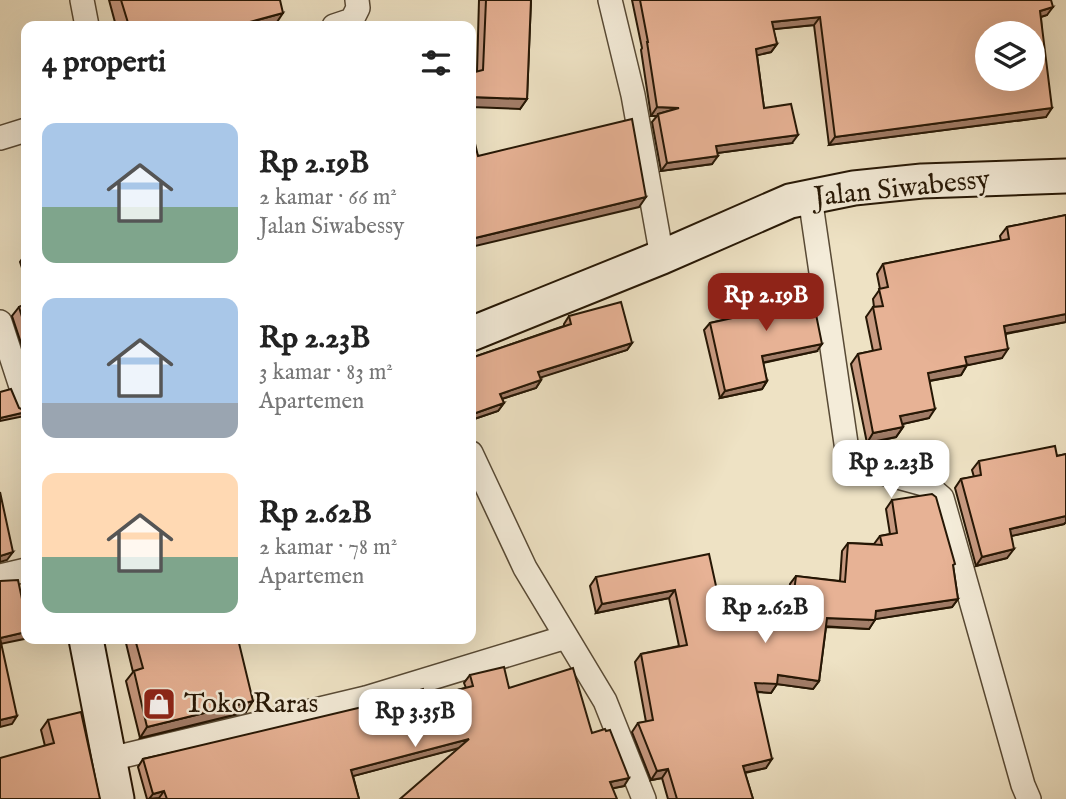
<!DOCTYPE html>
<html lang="id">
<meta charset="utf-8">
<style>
:root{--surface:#fff;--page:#f2f2f2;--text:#222;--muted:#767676;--accent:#8f2418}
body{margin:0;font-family:"IM FELL English",serif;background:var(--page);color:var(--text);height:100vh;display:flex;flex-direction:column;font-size:26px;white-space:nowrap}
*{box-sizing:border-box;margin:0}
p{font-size:23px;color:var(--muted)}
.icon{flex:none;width:38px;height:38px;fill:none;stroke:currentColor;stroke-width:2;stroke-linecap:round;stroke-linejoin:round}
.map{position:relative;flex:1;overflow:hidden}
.panel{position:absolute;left:21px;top:21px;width:455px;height:623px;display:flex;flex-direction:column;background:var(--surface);border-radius:14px;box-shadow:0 7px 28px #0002}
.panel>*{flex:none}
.tools{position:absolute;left:975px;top:21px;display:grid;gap:14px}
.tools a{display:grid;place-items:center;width:70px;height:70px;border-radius:50%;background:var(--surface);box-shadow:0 7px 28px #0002;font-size:35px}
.price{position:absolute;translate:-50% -60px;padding:0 16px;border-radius:14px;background:#fff;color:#222;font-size:23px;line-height:46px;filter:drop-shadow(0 2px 4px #0008)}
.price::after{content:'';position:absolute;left:50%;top:42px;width:21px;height:16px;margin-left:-10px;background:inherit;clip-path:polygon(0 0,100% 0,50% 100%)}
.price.current{background:var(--accent);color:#fff}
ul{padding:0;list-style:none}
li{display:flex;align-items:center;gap:21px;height:175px;padding:0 21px}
li span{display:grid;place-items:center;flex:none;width:196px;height:140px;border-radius:14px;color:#555}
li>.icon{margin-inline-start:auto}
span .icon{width:84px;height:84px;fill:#fffc;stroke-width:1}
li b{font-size:30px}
h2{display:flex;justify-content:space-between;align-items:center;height:84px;padding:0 21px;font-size:30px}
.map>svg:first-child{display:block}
</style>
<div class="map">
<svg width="1066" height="799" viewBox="0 0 1066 799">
<rect width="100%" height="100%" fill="#eee2c4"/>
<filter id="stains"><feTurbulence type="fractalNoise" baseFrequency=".00286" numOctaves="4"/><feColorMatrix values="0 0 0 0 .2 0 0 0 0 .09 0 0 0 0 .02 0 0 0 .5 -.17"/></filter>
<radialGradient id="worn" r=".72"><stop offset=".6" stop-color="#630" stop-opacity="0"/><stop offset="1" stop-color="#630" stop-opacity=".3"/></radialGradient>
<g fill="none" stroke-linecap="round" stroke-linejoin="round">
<defs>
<path id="minor" d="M82,0L87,26
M610,0L633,95L662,257
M334,26L352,20L358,8L357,0
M0,138L26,130
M810,197L848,457L857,466L927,485L942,498L1023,785L1029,799
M0,322L26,402
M471,453L525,568L605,701L644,799
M0,576L26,570
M110,759L366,698L566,637"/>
<path id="secondary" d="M471,334L662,257L790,201L854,188L922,181L1066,176
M86,639L117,799"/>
</defs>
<use href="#minor" stroke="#584a35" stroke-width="26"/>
<use href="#secondary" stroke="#261705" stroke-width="37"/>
<use href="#minor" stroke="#f4ecd9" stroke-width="23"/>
<use href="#secondary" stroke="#f4ecd9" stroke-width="33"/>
</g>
<path fill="#c79980" stroke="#261705" stroke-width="2" d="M109,0H280L275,25L270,26H116Z
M479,0H531L527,99L520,109L477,72Z
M632,0H1051L1047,15L1041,17L1046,117L829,145L814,25L773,29L777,44L771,52L757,55L764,108L792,143L717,153L712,164L661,171L652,122L657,116H651L641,50L642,48Z
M1066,215V322L1006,334L1002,358L967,365L961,375L930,381L929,418L902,424L903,427L896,437L867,443L851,364L858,354L873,351L866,317L873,307H874L873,299L880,289L877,274L883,264L1001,241L1000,236L1007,227Z
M26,253V280L20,262Z
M768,283L817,351L763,363L767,381L762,389L720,398L704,330L710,323L767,310L763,291Z
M26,304V358L12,316L19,307Z
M569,316L632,343L627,350L540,377L541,380L536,388L502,399L504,403L498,411L471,420V358L564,326V324Z
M1066,454V522L1064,524L1011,536L1007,558L976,566L955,488L961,479L974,477L972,470L979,461L1057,456Z
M892,500L953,566L958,599L952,607L875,619L869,629L826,627L819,681L813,689L777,684L771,693L757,692L766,768L745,773L753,799H668L662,778L651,780L632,732L638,723L646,722L635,662L641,654L679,646L669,598L596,613L590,586L596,577L718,595L788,600L790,584L796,576L840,581L842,551L848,543L874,544L880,536L890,534L886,509Z
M125,639H238L246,712L140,738L126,681L133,672Z
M470,675L509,688L592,733L624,786L613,788L458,748L353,776L359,799H147L138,767L143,759L425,698L466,688L464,683Z
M48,720L100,799L45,746L41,730Z"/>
<path fill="#a27d68" stroke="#261705" stroke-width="2" d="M1053,7L1047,15L1034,19L1040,11Z
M283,13L275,25L270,26H235Z
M820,17L814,25L766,30L772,22Z
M777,44L771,52L750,57L756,49Z
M471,97L527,99L520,109L471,107Z
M657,107L679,108L658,114L657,116H651Z
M1052,108L1046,117L829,145L835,137Z
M798,135L792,143L710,154L716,146Z
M718,156L712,164L661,171L667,163Z
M646,197L639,207L471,247V239Z
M1066,314V322L997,335L1004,326Z
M632,343L627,350L533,380L538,372Z
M822,344L817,351L756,364L762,356Z
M1008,349L1002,358L959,367L965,357Z
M967,365L961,375L922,382L928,373Z
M541,380L536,388L495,401L500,394Z
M767,381L762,389L720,398L725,391Z
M504,403L498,411L471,420V418L473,414Z
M935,409L929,418L894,426L900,416Z
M26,412L25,416L0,421V418Z
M903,427L896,437L867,443L873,433Z
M1066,516V522L1064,524L1003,538L1010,529Z
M1014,549L1007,558L976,566L982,557Z
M13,552L7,560L0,562V556Z
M675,590L669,598L596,613L602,604Z
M958,599L952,607L870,620L876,611Z
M827,618L875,620L869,629L821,626Z
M26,632V636L24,639L0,644V638Z
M778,675L819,681L813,689L777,684L771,693L749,691L755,683Z
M253,701L246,712L140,738L147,727Z
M17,716L12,724L0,727V720Z
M469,739L463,747L346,778L351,770Z
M772,759L766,768L737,774L743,766Z
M668,769L662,778L651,780L657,771Z
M629,778L624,786L605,790L610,782Z
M164,791L159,798L149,799L153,794Z"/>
<path fill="#e7b295" stroke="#261705" stroke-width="2" fill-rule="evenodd" d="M121,0H280L283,13L235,26H129Z
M486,0H531L527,99L471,97V73L483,70Z
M640,0H1051L1053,7L1040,11L1052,108L835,137L820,17L772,22L777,44L756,49L764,108L791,104L798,135L716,146L718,156L667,163L658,114L679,108L657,107L647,42H648ZM987,33H1032V79H987Z
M632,119L646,197L471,239V127L478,156Z
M1066,215V314L1004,326L1008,349L965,357L967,365L928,373L935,409L900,416L903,427L873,433L858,354L881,349L873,307L883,306L879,289L888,287L883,264L1009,239L1007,227Z
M808,275L822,344L762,356L767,381L725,391L710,323L773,309L768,283Z
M621,302L632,343L538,372L541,380L500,394L504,403L473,414L472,411L471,412V358L571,324L569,316Z
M26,304V330L19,307Z
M11,389L19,408L26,411V412L0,418V392Z
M1055,446L1057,456L1066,454V516L1010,529L1014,549L982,557L961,479L981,475L979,461Z
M0,492L13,552L0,556Z
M932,494L936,497L955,564L953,565L958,599L876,611L875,620L827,618L819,681L778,675L777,684L755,683L772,759L743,766L753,799H677L668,769L657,771L638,723L653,720L641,654L687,645L675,590L602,604L596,577L709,554L718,595L793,600L796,576L845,582L848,543L882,545L880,536L897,533L892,500Z
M18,580L26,618V632L0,638L17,716L0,720V581Z
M135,639H238L253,701L147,727L134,671L143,668Z
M504,667L509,688L573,668L592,733L605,729L606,731L610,730L629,778L610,782L617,799H400L469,739L351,770L359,799H167L164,791L153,794L143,759L375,704L423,689L425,698L473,686L470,675Z
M81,712L100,799H0V758L54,743L48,720Z"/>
<defs>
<symbol id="shop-square" viewBox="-11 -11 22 22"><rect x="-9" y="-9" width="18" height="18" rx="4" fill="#8f2418" stroke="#f4ecd9"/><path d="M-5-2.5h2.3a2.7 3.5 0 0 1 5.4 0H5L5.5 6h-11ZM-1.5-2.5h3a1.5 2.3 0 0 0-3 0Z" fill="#fff"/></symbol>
</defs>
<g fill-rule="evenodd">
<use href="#shop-square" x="140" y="685" width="38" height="38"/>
</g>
<g text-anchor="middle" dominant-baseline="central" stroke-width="5" stroke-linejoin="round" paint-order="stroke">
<g font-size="28" fill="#261705" stroke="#f4ecd9">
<text transform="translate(902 189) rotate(-6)">Jalan Siwabessy</text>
</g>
<g font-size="28" fill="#261705" stroke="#f4ecd9" text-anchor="start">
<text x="184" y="704">Toko Raras</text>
</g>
</g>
<rect width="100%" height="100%" filter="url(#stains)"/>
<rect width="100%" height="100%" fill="url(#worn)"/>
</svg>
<div class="tools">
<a><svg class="icon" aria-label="layers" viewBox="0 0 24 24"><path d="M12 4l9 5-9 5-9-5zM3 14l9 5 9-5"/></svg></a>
</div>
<b class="price current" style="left:766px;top:333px">Rp 2.19B</b>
<b class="price" style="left:891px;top:500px">Rp 2.23B</b>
<b class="price" style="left:765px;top:645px">Rp 2.62B</b>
<b class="price" style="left:415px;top:749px">Rp 3.35B</b>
<section class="panel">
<h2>4 properti<svg class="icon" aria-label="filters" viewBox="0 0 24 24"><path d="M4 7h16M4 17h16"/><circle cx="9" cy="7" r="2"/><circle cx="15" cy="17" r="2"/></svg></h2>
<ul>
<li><span style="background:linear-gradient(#a9c7e8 60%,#7fa58c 0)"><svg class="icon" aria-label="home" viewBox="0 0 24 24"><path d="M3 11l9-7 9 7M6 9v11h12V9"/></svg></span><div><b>Rp 2.19B</b><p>2 kamar · 66 m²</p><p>Jalan Siwabessy</p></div></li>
<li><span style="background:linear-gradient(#a9c7e8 75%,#9aa5b1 0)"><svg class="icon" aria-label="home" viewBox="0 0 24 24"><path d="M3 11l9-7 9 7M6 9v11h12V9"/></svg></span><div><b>Rp 2.23B</b><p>3 kamar · 83 m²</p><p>Apartemen</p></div></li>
<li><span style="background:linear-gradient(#ffd9b3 60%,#7fa58c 0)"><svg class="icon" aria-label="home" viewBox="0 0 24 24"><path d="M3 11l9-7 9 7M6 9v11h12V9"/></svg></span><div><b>Rp 2.62B</b><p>2 kamar · 78 m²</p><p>Apartemen</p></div></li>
</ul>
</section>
</div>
